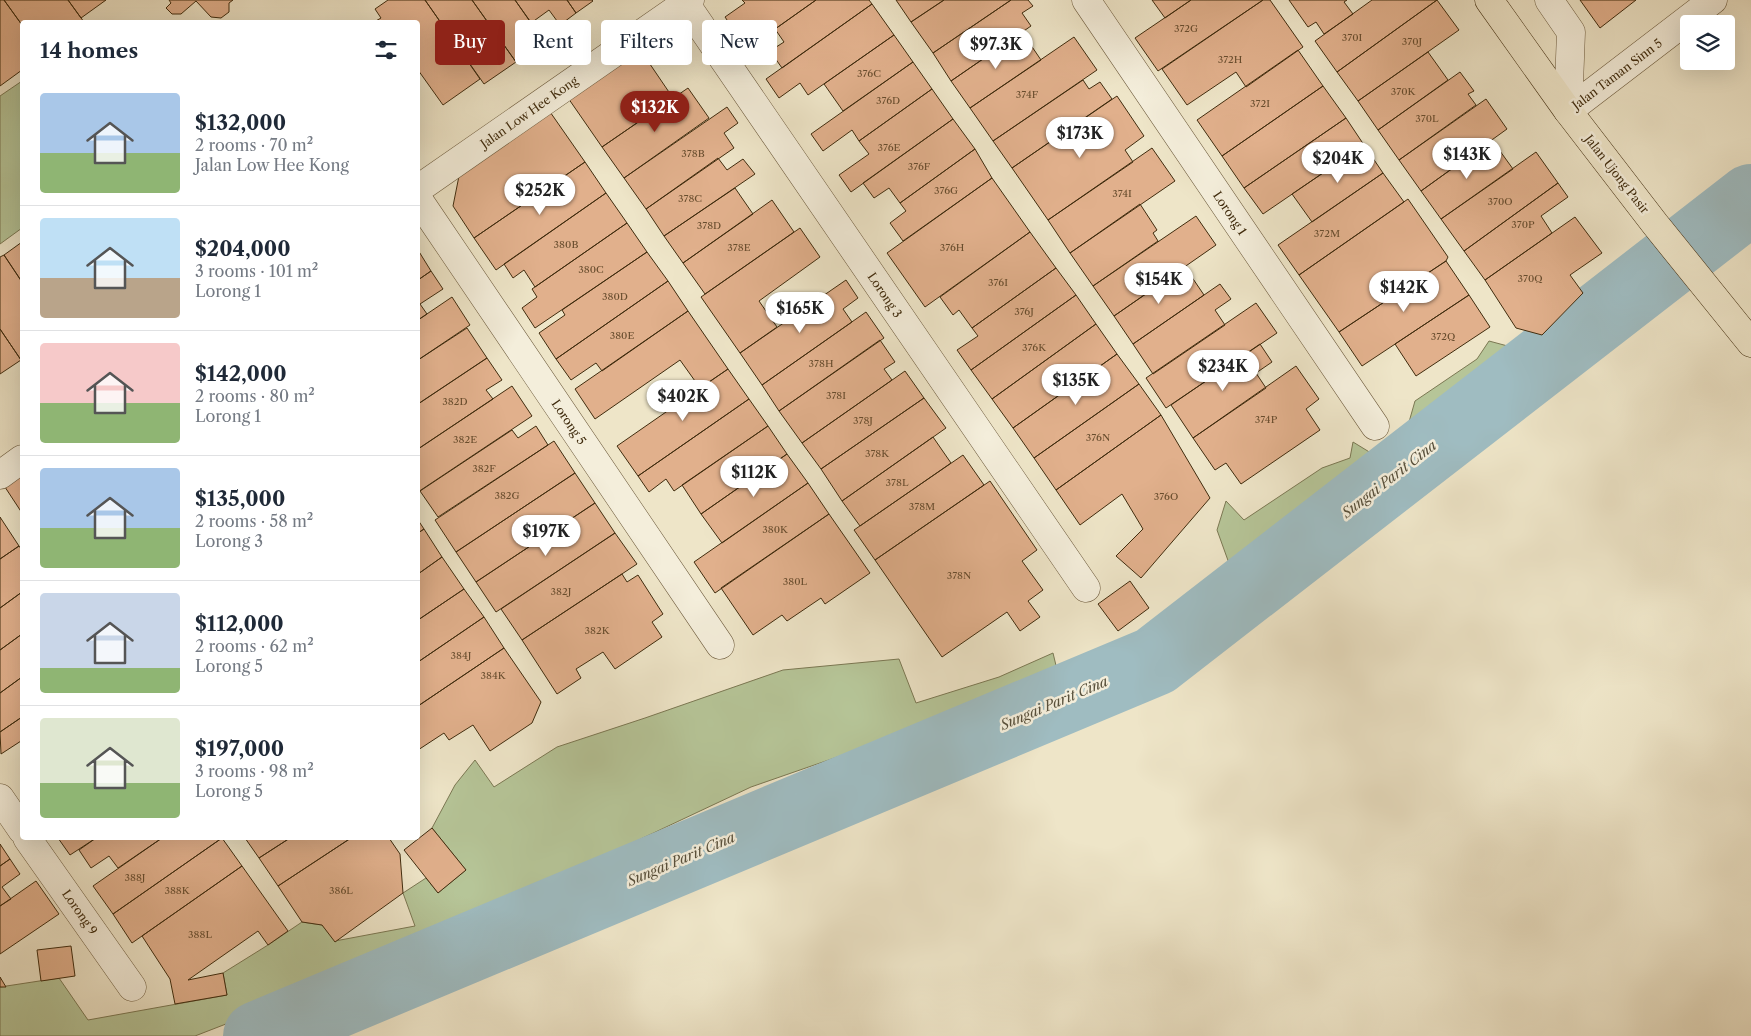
<!DOCTYPE html>
<meta charset="utf-8">
<style>
:root{--surface:#fff;--page:#f2f2f3;--text:#1f2937;--muted:#747a83;--line:#e0e1e3;--accent:#8f2418}
body{margin:0;font-family:"Libre Caslon Text",serif;background:var(--page);color:var(--text);height:100vh;display:flex;flex-direction:column;font-size:19px;white-space:nowrap}
*{box-sizing:border-box;margin:0}
p{font-size:16px;color:var(--muted)}
.icon{flex:none;width:28px;height:28px;fill:none;stroke:currentColor;stroke-width:2;stroke-linecap:round;stroke-linejoin:round}
.map{position:relative;flex:1;overflow:hidden}
.sheet{position:absolute;left:20px;top:20px;width:400px;height:820px;display:flex;flex-direction:column;background:var(--surface);border-radius:5px;box-shadow:0 5px 20px #0002}
.sheet>*{flex:none}
.guide{position:absolute;left:435px;top:20px;width:475px;height:45px;display:flex;gap:10px}
.fabs{position:absolute;left:1680px;top:15px;display:grid;gap:10px}
.fabs a{display:grid;place-items:center;width:55px;height:55px;border-radius:5px;background:var(--surface);box-shadow:0 5px 20px #0002;font-size:25px}
.price{position:absolute;translate:-50% -42px;padding:0 11px;border-radius:18px;background:#fff;color:#222;font-size:16px;line-height:32px;filter:drop-shadow(0 1px 2px #0008)}
.price::after{content:'';position:absolute;left:50%;top:30px;width:15px;height:11px;margin-left:-8px;background:inherit;clip-path:polygon(0 0,100% 0,50% 100%)}
.price.active{background:var(--accent);color:#fff}
ul{padding:0;list-style:none}
li{display:flex;align-items:center;gap:15px;height:125px;padding:0 20px}
li+li{border-top:1px solid var(--line)}
li span{display:grid;place-items:center;flex:none;width:140px;height:100px;border-radius:5px;color:#555}
li>.icon{margin-inline-start:auto}
span .icon{width:60px;height:60px;fill:#fffc;stroke-width:1}
li b{font-size:21px}
h2{display:flex;justify-content:space-between;align-items:center;height:60px;padding:0 20px;font-size:21px}
.chip{padding:0 18px;border-radius:5px;background:var(--surface);box-shadow:0 5px 20px #0002;font-size:18px;line-height:45px}
.chip.active{background:var(--accent);color:#fff}
.map>svg:first-child{display:block}
</style>
<div class="map">
<svg width="1751" height="1036" viewBox="0 0 1751 1036">
<rect width="100%" height="100%" fill="#eee5c8"/>
<filter id="stains"><feTurbulence type="fractalNoise" baseFrequency=".004" numOctaves="4"/><feColorMatrix values="0 0 0 0 .2 0 0 0 0 .09 0 0 0 0 .02 0 0 0 .5 -.17"/></filter>
<radialGradient id="worn" r=".72"><stop offset=".6" stop-color="#630" stop-opacity="0"/><stop offset="1" stop-color="#630" stop-opacity=".3"/></radialGradient>
<path fill="#b6c598" stroke="#7b7853" d="M22,81V228L0,244V96Z
M1489,341L1530,352L1531,363L1324,508L1230,566L1217,530L1226,501L1244,520L1322,468L1350,458L1353,442L1371,453L1395,444L1407,429L1415,401L1477,359Z
M1053,653L1059,678L962,716L869,746L751,787L473,918L262,1010L195,1036H0V987L59,978L88,1020L227,995L223,973L268,945L302,922L322,925L335,941L415,926L403,893L426,878L438,893L466,870L432,828L455,785L475,760L494,787L557,747L645,718L783,670L899,659L916,703L999,677Z"/>
<g fill="none" stroke-linecap="round" stroke-linejoin="round">
<path stroke="#9fbcc1" stroke-width="70" d="M258,1036L1155,661L1751,199"/>
</g>
<path fill="#e1b08c" stroke="#402c0e" d="M0,0H4L22,25V70L0,86Z
M4,0H68L84,22H22V25Z
M68,0H106L81,18Z
M169,0H233L229,3V12L221,18L211,17L196,1L181,14H172L166,8L171,3Z
M388,0H425L480,79L443,105L418,70V22H374L381,18L375,9Z
M425,0H472L516,62L484,84Z
M472,0H515L545,42L516,62Z
M515,0H567L576,13L560,25L549,10L531,23Z
M567,0H592L593,1L576,13Z
M742,0H816L747,49L725,17L745,3Z
M816,0H869L872,4L782,68L770,51L784,42L775,29Z
M896,0H944L911,22Z
M944,0H1011L933,53L911,22Z
M1011,0H1028L1033,6L1022,13L1031,26L951,81L933,53Z
M1152,0H1191L1165,18Z
M1191,0H1263L1158,71L1135,38Z
M1263,0H1270L1303,47L1246,87L1236,72L1187,105L1162,69Z
M1289,0H1347L1344,2L1353,14L1324,34L1316,22L1308,27Z
M1372,0H1437L1337,72L1315,41Z
M1437,0L1459,30L1358,101L1337,72Z
M1580,0H1636L1600,28Z
M872,4L894,35L808,95L800,83L779,98L766,79Z
M1022,32L1041,60L970,108L951,81Z
M894,35L913,62L843,111L824,84Z
M1074,37L1097,70L993,141L970,108Z
M637,45L673,98L602,147L566,95Z
M1298,50L1323,86L1222,156L1197,120Z
M1428,52L1448,80L1378,130L1358,101Z
M913,62L932,89L859,141L852,130L823,151L811,134Z
M1460,72L1474,91L1468,94L1476,105L1399,160L1378,130Z
M1083,80L1089,89L1100,82L1112,99L1012,168L993,141Z
M1323,86L1346,118L1244,188L1222,156Z
M688,88L709,118L624,178L602,147Z
M932,89L953,119L851,192L839,175L869,154L859,141Z
M1117,96L1144,136L1125,150L1133,162L1048,220L1012,168Z
M1486,99L1507,129L1421,191L1399,160Z
M727,107L738,123L724,133L734,148L646,209L624,178Z
M548,109L585,162L474,238L453,206L460,171Z
M1346,118L1364,145L1263,214L1244,188Z
M953,119L975,149L900,203L889,188L874,198L863,183Z
M1492,140L1513,169L1441,219L1421,191Z
M1364,145L1383,173L1312,222L1292,194Z
M1152,148L1175,181L1070,253L1048,220Z
M975,149L992,178L903,241L890,223L906,211L900,203Z
M1536,152L1558,183L1464,251L1441,219Z
M718,158L727,170L743,159L755,174L664,236L646,209Z
M585,162L606,193L496,270L474,238Z
M1383,173L1404,202L1299,275L1278,245Z
M992,178L1030,232L925,307L887,253Z
M1558,183L1568,197L1541,216L1552,233L1485,280L1464,251Z
M735,188L753,214L683,263L664,236Z
M606,193L627,223L535,287L524,270L513,278L504,264Z
M1408,199L1448,257L1446,261L1339,332L1299,275Z
M772,200L794,232L705,294L683,263Z
M1140,204L1157,230L1153,233L1158,241L1093,286L1070,253Z
M1196,216L1216,245L1114,316L1093,286Z
M1575,217L1602,253L1570,275L1583,293L1542,335L1516,328L1485,280Z
M627,223L647,252L535,328L522,308L537,297L532,289Z
M800,228L820,257L759,301L777,327L740,353L701,297Z
M1030,232L1056,268L972,328L959,310L953,315L940,297Z
M22,242V282L4,255Z
M418,250L431,271L418,280Z
M647,252L668,281L556,359L539,333L565,315L562,310Z
M4,255L22,282V359L21,360L0,329V257Z
M1446,261L1469,295L1362,366L1339,332Z
M1185,267L1204,295L1133,344L1114,316Z
M1056,268L1076,295L971,370L957,350L978,336L972,328Z
M431,271L443,289L420,304L427,314L418,320V280Z
M846,280L858,298L843,309L852,322L762,385L740,353Z
M668,281L688,311L602,371L596,363L571,380L556,359Z
M1220,284L1231,299L1215,310L1225,325L1153,374L1133,344Z
M1076,295L1096,324L992,399L971,370Z
M1469,295L1490,327L1416,376L1395,344Z
M452,297L470,325L418,360V320Z
M1256,303L1277,333L1166,408L1146,378Z
M688,311L728,369L700,388L680,360L595,419L575,389Z
M866,312L884,338L779,411L762,385Z
M1096,324L1117,354L1013,428L992,399Z
M467,328L487,358L418,404V360Z
M0,329L21,360L0,374Z
M880,340L895,362L884,369L892,380L802,443L779,411Z
M1260,344L1272,362L1256,373L1266,388L1193,438L1171,405Z
M1117,354L1139,384L1034,458L1013,428Z
M487,358L502,380L486,390L493,399L418,449V404Z
M1296,366L1319,399L1306,409L1320,430L1241,484L1226,463L1215,470L1193,438Z
M728,369L749,399L638,476L617,446Z
M905,371L924,398L821,469L802,443Z
M1139,384L1161,415L1056,490L1034,458Z
M512,386L532,416L418,492V449Z
M924,398L946,428L842,501L821,469Z
M749,399L768,426L674,491L666,479L649,492L638,476Z
M1161,415L1210,498L1141,578L1116,556L1143,529L1122,494L1080,525L1056,490Z
M536,426L548,445L438,517L420,491L512,430L518,438Z
M768,426L787,454L701,514L682,485Z
M933,437L951,463L860,526L842,501Z
M554,441L575,473L456,552L435,520Z
M787,454L808,483L722,543L701,514Z
M963,455L984,485L875,560L854,530Z
M22,466V513L1,481Z
M575,473L595,503L476,582L456,552Z
M990,481L1037,550L1022,561L1043,590L1028,601L1040,617L1020,631L1007,612L942,657L875,560Z
M808,483L829,514L715,593L694,562Z
M595,503L615,533L496,612L476,582Z
M829,514L870,573L825,604L821,598L787,621L782,615L753,635L721,588Z
M0,517L19,546L0,559Z
M418,520L424,529L418,533Z
M424,529L442,557L418,574V533Z
M615,533L637,564L522,640L501,609Z
M19,546L22,550V592L0,608V559Z
M442,557L464,589L418,620V574Z
M622,574L627,582L638,575L663,614L652,622L662,637L615,669L603,652L576,669L581,678L557,694L522,640Z
M1130,581L1149,608L1118,631L1098,604Z
M464,589L484,617L418,662V620Z
M22,592V634L0,650V608Z
M484,617L504,648L418,706V662Z
M22,634V677L0,693V650Z
M504,648L541,702L532,723L490,751L473,725L449,740L444,733L418,750V706Z
M22,677V717L0,732V693Z
M22,717V743L21,741L1,754L0,732Z
M432,828L466,870L438,893L404,850Z
M58,838H96L70,855Z
M96,838H162L118,868L109,856L91,868L79,850Z
M162,838H222L113,914L93,886Z
M222,838L242,866L132,943L113,914Z
M245,838H290L259,858Z
M290,838H351L278,886L259,858Z
M351,838H389L400,854L403,893L335,942L322,925L302,922L278,886Z
M0,844L10,859L0,866Z
M10,859L20,874L2,887L11,899L0,906V866Z
M242,866L288,931L268,945L258,931L188,980L223,973L227,995L175,1004L170,979L142,936Z
M36,881L59,914L0,954V906Z
M71,946L75,976L41,981L37,950Z
M0,977L6,987H0Z"/>
<g fill="none" stroke-linecap="round" stroke-linejoin="round">
<defs>
<path id="minor" d="M1086,0L1375,426
M1549,0L1571,32L1568,111
M685,3L1086,588
M1568,111L1713,0
M418,189L690,0
M418,199L720,645
M0,475L22,459
M0,798L22,830
M27,838L132,987"/>
<path id="major" d="M1489,0L1568,111L1655,224L1751,343"/>
</defs>
<use href="#minor" stroke="#6c5a3c" stroke-width="29"/>
<use href="#major" stroke="#402c0e" stroke-width="29"/>
<use href="#minor" stroke="#f4eedb" stroke-width="28"/>
<use href="#major" stroke="#eee5c8" stroke-width="28"/>
</g>
<g text-anchor="middle" dominant-baseline="central" stroke-width="5" stroke-linejoin="round" paint-order="stroke">
<g font-size="10" fill="#684d2e">
<text x="1186" y="28">372G</text>
<text x="1352" y="37">370I</text>
<text x="1412" y="41">370J</text>
<text x="1230" y="59">372H</text>
<text x="869" y="73">376C</text>
<text x="1403" y="91">370K</text>
<text x="1027" y="94">374F</text>
<text x="888" y="100">376D</text>
<text x="1260" y="103">372I</text>
<text x="1427" y="118">370L</text>
<text x="889" y="147">376E</text>
<text x="693" y="153">378B</text>
<text x="919" y="166">376F</text>
<text x="946" y="190">376G</text>
<text x="1122" y="193">374I</text>
<text x="690" y="198">378C</text>
<text x="1500" y="201">370O</text>
<text x="1523" y="224">370P</text>
<text x="709" y="225">378D</text>
<text x="1327" y="233">372M</text>
<text x="566" y="244">380B</text>
<text x="739" y="247">378E</text>
<text x="952" y="247">376H</text>
<text x="591" y="269">380C</text>
<text x="1530" y="278">370Q</text>
<text x="998" y="282">376I</text>
<text x="615" y="296">380D</text>
<text x="1024" y="311">376J</text>
<text x="622" y="335">380E</text>
<text x="1443" y="336">372Q</text>
<text x="1034" y="347">376K</text>
<text x="821" y="363">378H</text>
<text x="836" y="395">378I</text>
<text x="455" y="401">382D</text>
<text x="1266" y="419">374P</text>
<text x="863" y="420">378J</text>
<text x="1098" y="437">376N</text>
<text x="465" y="439">382E</text>
<text x="877" y="453">378K</text>
<text x="484" y="468">382F</text>
<text x="897" y="482">378L</text>
<text x="507" y="495">382G</text>
<text x="1166" y="496">376O</text>
<text x="922" y="506">378M</text>
<text x="775" y="529">380K</text>
<text x="959" y="575">378N</text>
<text x="795" y="581">380L</text>
<text x="561" y="591">382J</text>
<text x="597" y="630">382K</text>
<text x="461" y="655">384J</text>
<text x="493" y="675">384K</text>
<text x="135" y="877">388J</text>
<text x="177" y="890">388K</text>
<text x="341" y="890">386L</text>
<text x="200" y="934">388L</text>
</g>
<g font-size="12" fill="#402c0e" stroke="#f4eedb">
<text transform="translate(1617 74) rotate(-37)">Jalan Taman Sinn 5</text>
<text transform="translate(529 112) rotate(-35)">Jalan Low Hee Kong</text>
<text transform="translate(1617 174) rotate(52)">Jalan Ujong Pasir</text>
<text transform="translate(1230 213) rotate(56)">Lorong 1</text>
<text transform="translate(885 295) rotate(56)">Lorong 3</text>
<text transform="translate(569 422) rotate(56)">Lorong 5</text>
<text transform="translate(80 912) rotate(55)">Lorong 9</text>
</g>
<g font-size="14" font-style="italic" fill="#58503b" stroke="#f4eedb">
<text transform="translate(1389 479) rotate(-38)">Sungai Parit Cina</text>
<text transform="translate(1054 703) rotate(-23)">Sungai Parit Cina</text>
<text transform="translate(681 859) rotate(-23)">Sungai Parit Cina</text>
</g>
</g>
<rect width="100%" height="100%" filter="url(#stains)"/>
<rect width="100%" height="100%" fill="url(#worn)"/>
</svg>
<div class="fabs">
<a><svg class="icon" aria-label="layers" viewBox="0 0 24 24"><path d="M12 4l9 5-9 5-9-5zM3 14l9 5 9-5"/></svg></a>
</div>
<b class="price" style="left:996px;top:70px">$97.3K</b>
<b class="price active" style="left:655px;top:133px">$132K</b>
<b class="price" style="left:1080px;top:159px">$173K</b>
<b class="price" style="left:1467px;top:180px">$143K</b>
<b class="price" style="left:1338px;top:184px">$204K</b>
<b class="price" style="left:540px;top:216px">$252K</b>
<b class="price" style="left:1159px;top:305px">$154K</b>
<b class="price" style="left:1404px;top:313px">$142K</b>
<b class="price" style="left:800px;top:334px">$165K</b>
<b class="price" style="left:1223px;top:392px">$234K</b>
<b class="price" style="left:1076px;top:406px">$135K</b>
<b class="price" style="left:683px;top:422px">$402K</b>
<b class="price" style="left:754px;top:498px">$112K</b>
<b class="price" style="left:546px;top:557px">$197K</b>
<div class="guide">
<a class="chip active">Buy</a>
<a class="chip">Rent</a>
<a class="chip">Filters</a>
<a class="chip">New</a>
</div>
<section class="sheet">
<h2>14 homes<svg class="icon" aria-label="filters" viewBox="0 0 24 24"><path d="M4 7h16M4 17h16"/><circle cx="9" cy="7" r="2"/><circle cx="15" cy="17" r="2"/></svg></h2>
<ul>
<li><span style="background:linear-gradient(#a9c7e8 60%,#8fb573 0)"><svg class="icon" aria-label="home" viewBox="0 0 24 24"><path d="M3 11l9-7 9 7M6 9v11h12V9"/></svg></span><div><b>$132,000</b><p>2 rooms · 70 m²</p><p>Jalan Low Hee Kong</p></div></li>
<li><span style="background:linear-gradient(#bfe0f5 60%,#b9a48a 0)"><svg class="icon" aria-label="home" viewBox="0 0 24 24"><path d="M3 11l9-7 9 7M6 9v11h12V9"/></svg></span><div><b>$204,000</b><p>3 rooms · 101 m²</p><p>Lorong 1</p></div></li>
<li><span style="background:linear-gradient(#f6c9c9 60%,#8fb573 0)"><svg class="icon" aria-label="home" viewBox="0 0 24 24"><path d="M3 11l9-7 9 7M6 9v11h12V9"/></svg></span><div><b>$142,000</b><p>2 rooms · 80 m²</p><p>Lorong 1</p></div></li>
<li><span style="background:linear-gradient(#a9c7e8 60%,#8fb573 0)"><svg class="icon" aria-label="home" viewBox="0 0 24 24"><path d="M3 11l9-7 9 7M6 9v11h12V9"/></svg></span><div><b>$135,000</b><p>2 rooms · 58 m²</p><p>Lorong 3</p></div></li>
<li><span style="background:linear-gradient(#c9d6e8 75%,#8fb573 0)"><svg class="icon" aria-label="home" viewBox="0 0 24 24"><path d="M3 11l9-7 9 7M6 9v11h12V9"/></svg></span><div><b>$112,000</b><p>2 rooms · 62 m²</p><p>Lorong 5</p></div></li>
<li><span style="background:linear-gradient(#dfe7d0 65%,#8fb573 0)"><svg class="icon" aria-label="home" viewBox="0 0 24 24"><path d="M3 11l9-7 9 7M6 9v11h12V9"/></svg></span><div><b>$197,000</b><p>3 rooms · 98 m²</p><p>Lorong 5</p></div></li>
</ul>
</section>
</div>
